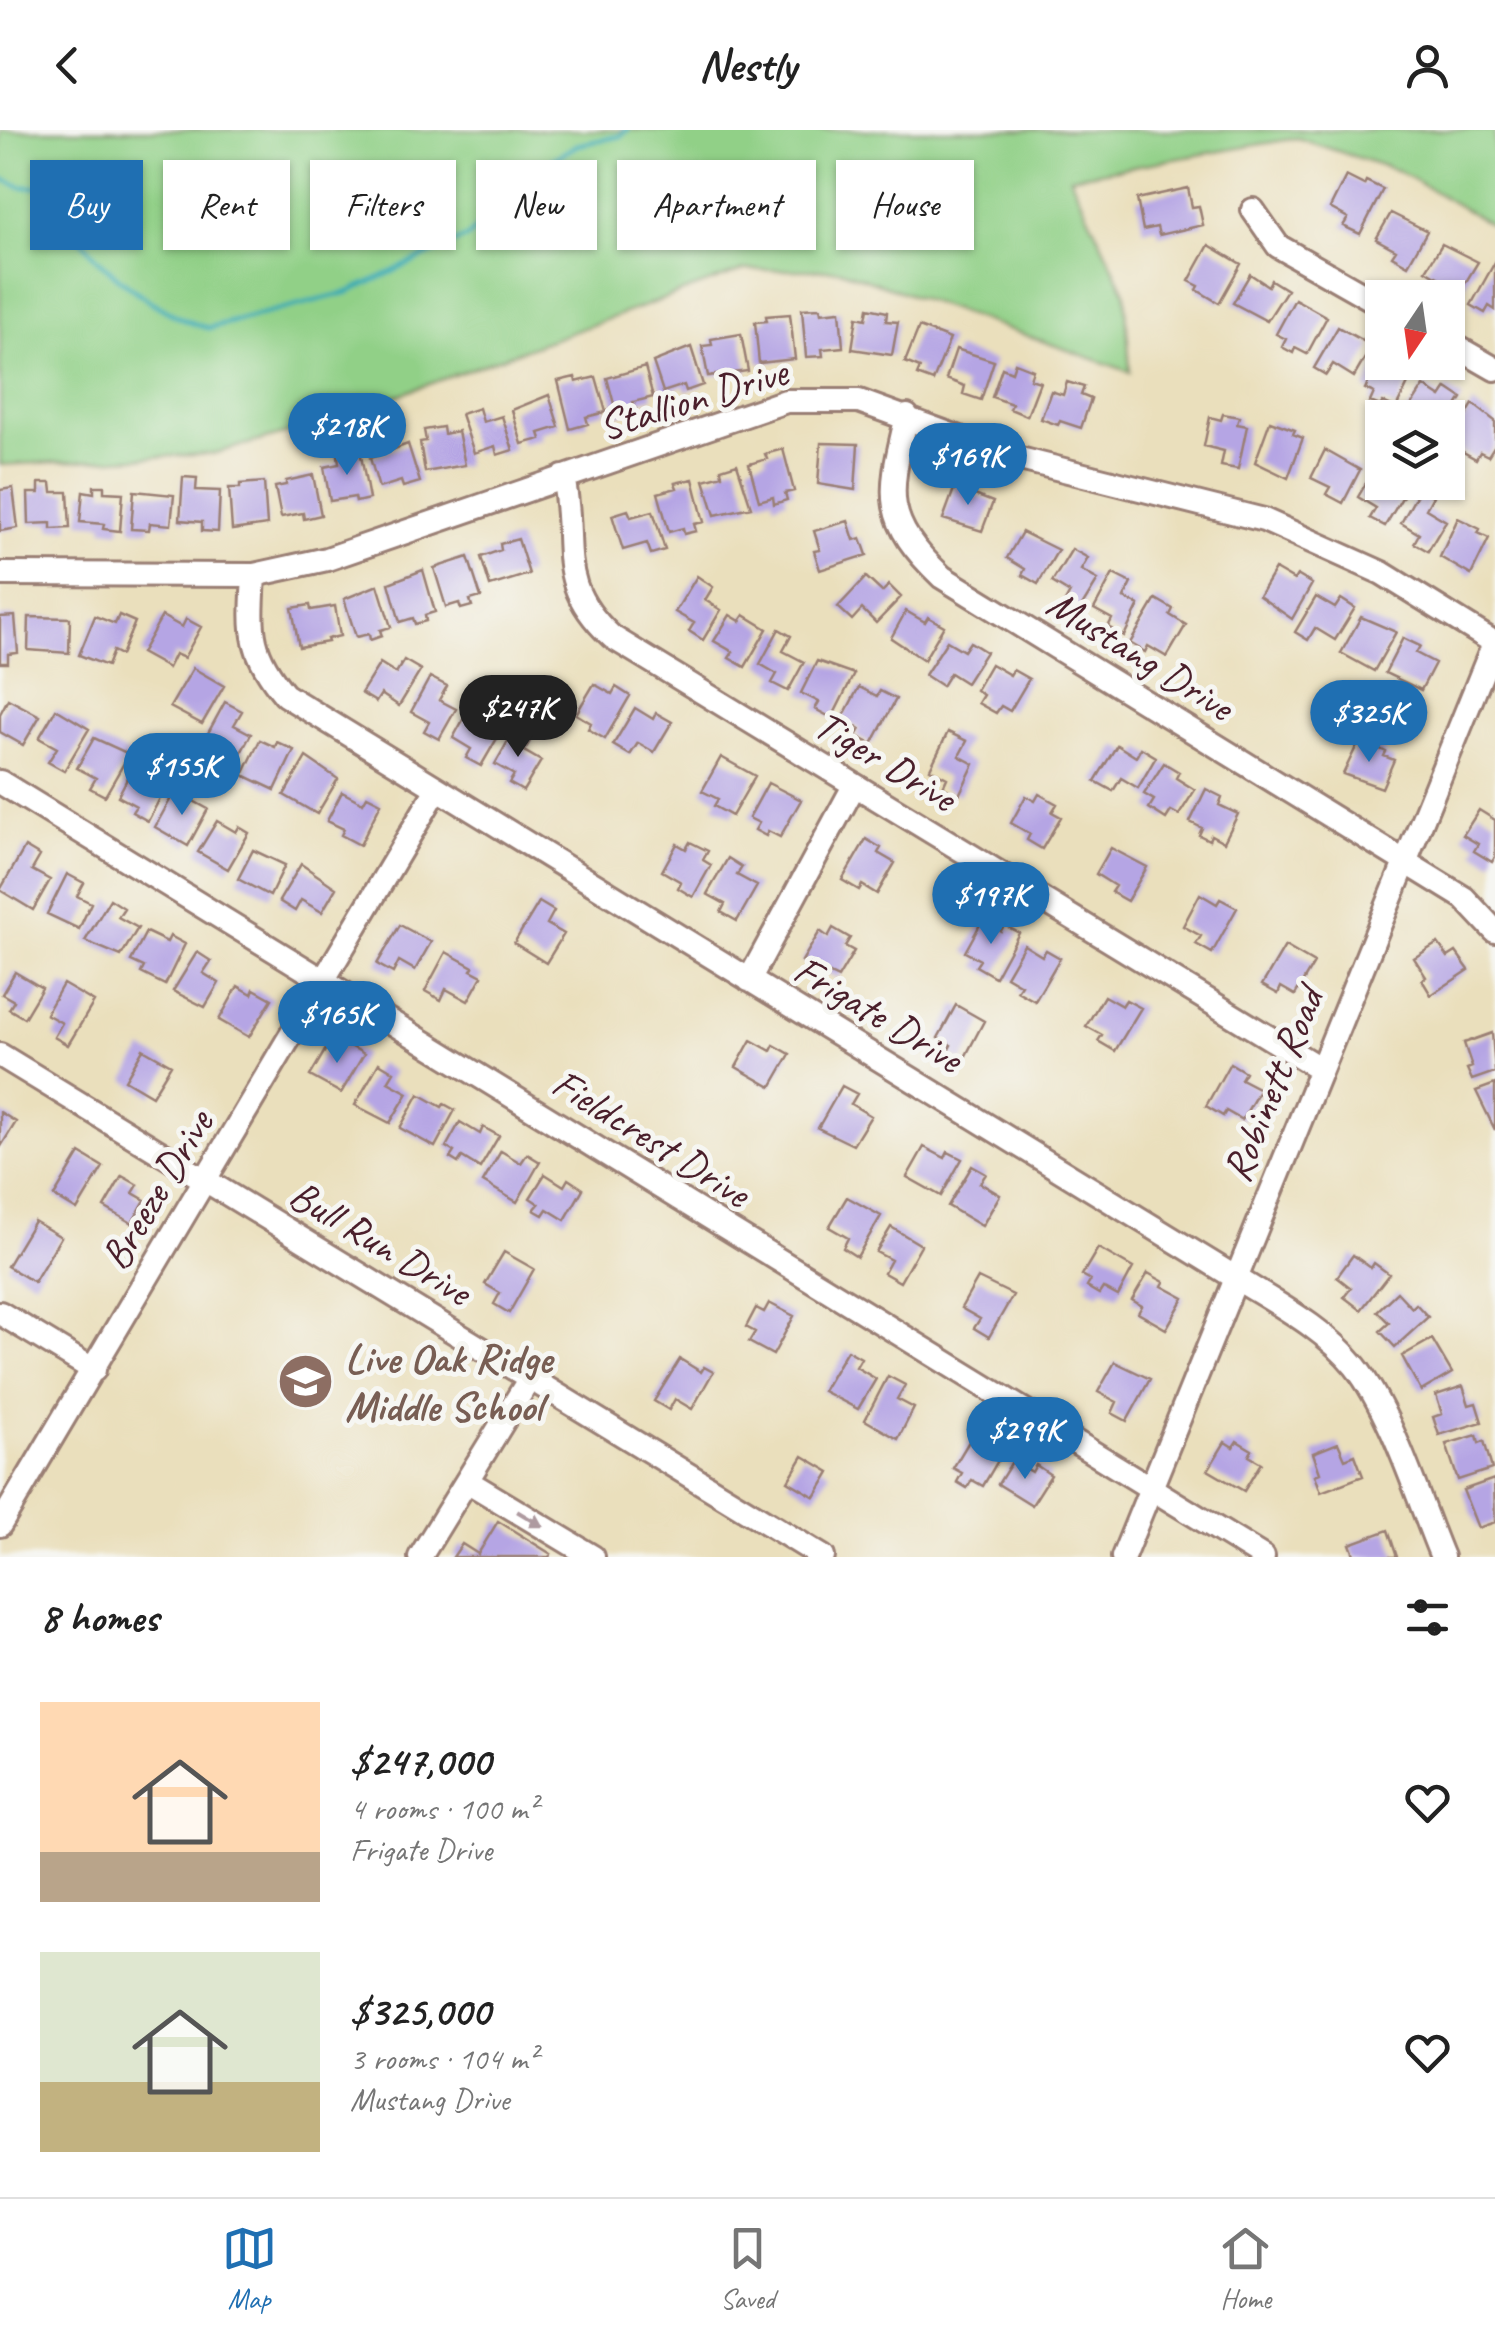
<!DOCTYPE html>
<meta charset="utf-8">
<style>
:root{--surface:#fff;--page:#f2f2f2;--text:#222;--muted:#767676;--line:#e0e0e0;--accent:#1f6fb2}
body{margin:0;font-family:Caveat,sans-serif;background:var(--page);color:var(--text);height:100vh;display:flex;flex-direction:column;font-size:38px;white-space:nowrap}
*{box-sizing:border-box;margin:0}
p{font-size:32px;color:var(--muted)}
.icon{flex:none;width:55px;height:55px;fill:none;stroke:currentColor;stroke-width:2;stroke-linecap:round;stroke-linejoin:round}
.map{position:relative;height:1427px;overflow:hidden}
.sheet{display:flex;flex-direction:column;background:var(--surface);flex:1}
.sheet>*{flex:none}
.top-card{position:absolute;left:30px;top:30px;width:1435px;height:90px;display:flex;gap:20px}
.needle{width:65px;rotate:193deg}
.controls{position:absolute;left:1365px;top:150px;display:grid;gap:20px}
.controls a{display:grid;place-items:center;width:100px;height:100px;border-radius:0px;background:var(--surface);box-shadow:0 2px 8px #0004;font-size:50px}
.price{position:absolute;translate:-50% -85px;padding:0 22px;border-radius:35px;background:var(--accent);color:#fff;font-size:32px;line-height:65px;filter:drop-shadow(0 2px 5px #0008)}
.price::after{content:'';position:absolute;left:50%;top:60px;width:30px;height:22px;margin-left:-15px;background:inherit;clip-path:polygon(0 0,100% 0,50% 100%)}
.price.on{background:#222;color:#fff}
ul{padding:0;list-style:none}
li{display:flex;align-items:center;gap:30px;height:250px;padding:0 40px}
li span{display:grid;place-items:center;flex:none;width:280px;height:200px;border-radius:0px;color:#555}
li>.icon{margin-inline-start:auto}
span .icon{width:120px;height:120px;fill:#fffc;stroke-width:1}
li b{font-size:42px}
h2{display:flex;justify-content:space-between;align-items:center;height:120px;padding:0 40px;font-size:42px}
.tag{padding:0 35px;border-radius:0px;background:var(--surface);box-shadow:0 2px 8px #0004;font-size:35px;line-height:90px}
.tag.on{background:var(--accent);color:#fff}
header{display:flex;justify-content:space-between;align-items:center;height:130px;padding:0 40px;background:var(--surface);font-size:45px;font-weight:600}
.dock{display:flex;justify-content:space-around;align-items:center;height:140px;border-top:2px solid var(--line);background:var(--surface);font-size:28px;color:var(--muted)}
.dock a{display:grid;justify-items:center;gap:5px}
.dock .on{color:var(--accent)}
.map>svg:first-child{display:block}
</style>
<header><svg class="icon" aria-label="back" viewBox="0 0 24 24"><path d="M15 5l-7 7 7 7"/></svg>Nestly<svg class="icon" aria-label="person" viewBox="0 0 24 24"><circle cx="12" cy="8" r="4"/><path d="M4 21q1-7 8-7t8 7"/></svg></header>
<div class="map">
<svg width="1495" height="1427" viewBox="0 0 1495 1427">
<rect width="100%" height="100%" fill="#f6f6f2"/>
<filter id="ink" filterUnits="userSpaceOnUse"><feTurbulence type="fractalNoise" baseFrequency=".01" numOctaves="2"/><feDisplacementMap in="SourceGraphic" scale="20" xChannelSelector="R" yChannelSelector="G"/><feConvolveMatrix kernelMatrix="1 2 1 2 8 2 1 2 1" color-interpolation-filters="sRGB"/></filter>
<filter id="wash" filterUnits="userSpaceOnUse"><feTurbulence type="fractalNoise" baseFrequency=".0048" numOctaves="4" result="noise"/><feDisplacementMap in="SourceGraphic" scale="40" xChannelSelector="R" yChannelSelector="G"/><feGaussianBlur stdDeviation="2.25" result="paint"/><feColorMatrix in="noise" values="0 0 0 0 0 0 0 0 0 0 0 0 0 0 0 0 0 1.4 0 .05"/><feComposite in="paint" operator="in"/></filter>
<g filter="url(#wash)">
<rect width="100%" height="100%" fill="#eadfbc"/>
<path fill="#91d087" stroke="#6e7859" stroke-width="2.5" d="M0,0H1495V97L1399,41L1297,8L1070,47L1125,162L1130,242L840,140H744L313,296L212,324L0,335Z"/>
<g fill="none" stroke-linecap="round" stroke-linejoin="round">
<path stroke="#3aacb3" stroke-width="5" d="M0,48L22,57H48C67,73 67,89 81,109C107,145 165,187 208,198L349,162L469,106L539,38L577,15L620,6L627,0"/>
</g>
<g id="blocks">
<path fill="#b5a5e4" d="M1346,46L1364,55L1366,51L1383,59L1360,104L1343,96L1348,88L1330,78Z
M1188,58L1192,77L1199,76L1203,95L1159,105L1157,97L1143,100L1137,69Z
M1391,83L1427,101L1408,135L1392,126L1396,120L1376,109Z
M1442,114L1478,132L1458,165L1444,156L1446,152L1426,140Z
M1209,115L1241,134L1219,173L1197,160L1199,156L1189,151Z
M1495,132V180L1489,176L1485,183L1471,175Z
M1250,144L1268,156L1271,150L1287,160L1267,191L1233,173Z
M1295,169L1327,187L1307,224L1295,218L1293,223L1282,217L1286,209L1276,204Z
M820,178L821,183L840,181L843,217L822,219L823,226L806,227L802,179Z
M868,178L887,182L886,191L898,192L892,225L852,219L857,187L866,189Z
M790,184L795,229L759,233L755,192L767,191L766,186Z
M919,197L950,209L933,251L917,245L920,238L905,232Z
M1338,197L1372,216L1354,247L1333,234L1326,245L1314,238Z
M741,204L748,241L708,246L702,216L712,215L711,209Z
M691,217L703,255L686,261L684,255L663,262L653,232Z
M956,219L994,231L981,270L963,264L965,256L946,249Z
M1382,223V232H1397L1414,241L1396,278L1383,272L1380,276L1370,272L1374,263L1365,259Z
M1015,233L1033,240L1030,249L1040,252L1027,286L1010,279L1012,274L992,267L1002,238L1012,242Z
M645,237L653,267L633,272L636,280L617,285L607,248Z
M575,247L576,252L596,247L606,282L586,287L588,294L570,299L558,251Z
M1067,252L1084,257L1081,265L1091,269L1081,298L1060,291L1058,295L1041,289L1051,261L1063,265Z
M1424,256L1441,267L1447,258L1462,268L1449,288H1403Z
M549,265L559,297L539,303L541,309L522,314L512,280Z
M1473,274L1495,291V315L1488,326L1480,322L1476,329L1449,314Z
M479,278L483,292L502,286L513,320L497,325L495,316L474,323L461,284Z
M1223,284L1239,287L1237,294L1247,296L1238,339L1221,336L1224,321L1204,316L1210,287L1221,290Z
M1270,291L1295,300L1293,304L1303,308L1288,348L1255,332Z
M443,297L444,304L458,301L465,335L425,342L420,312L426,311L424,300Z
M821,313L858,314L855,360L818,354Z
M408,314L420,352L403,357L401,351L379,358L370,328Z
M783,319L794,361L785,363L787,370L774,374L773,367L759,371L749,334L767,329L765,324Z
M360,320L369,369L356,372L355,367L330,371L324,337L339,334L338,325Z
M1325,320L1360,340L1343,373L1326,364L1330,357L1311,348Z
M737,334L751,377L715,385L704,350L722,345L721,339Z
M1377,334L1382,337V354L1403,366L1385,396L1370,388L1376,378L1358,367Z
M313,345L321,385L304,389L303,383L281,387L275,357L286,355V351Z
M183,347L197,348L196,360L220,361L218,402L202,401V392L180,390Z
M693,349L704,392L694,394L696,401L684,404L683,398L669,402L658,363L677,358L675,353Z
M957,351L975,358L972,364L993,372L982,401L943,389Z
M264,352L267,395L232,400L229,358H240V354Z
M39,353H51L52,362H68L70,398L51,399V393L29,394L28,363H39Z
M94,356H104V362L123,363L120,401L103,399L104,394L80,392L83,361L94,363Z
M13,358L18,398L0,401V360Z
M1420,359L1433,366L1426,379L1446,391L1428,421L1414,413L1419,404L1401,393Z
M134,361L174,365L171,395L150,393L149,400L131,399Z
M628,380L631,387L653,381L665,420L651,424L647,413L623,420L612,385Z
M1458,388L1480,399L1478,403L1489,408L1471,445L1440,427Z
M848,391L854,410L861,408L867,425L820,440L814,421L820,420L814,401Z
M1022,402L1058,420L1038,454L1022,445L1025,439L1007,428Z
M518,409L529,444L490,456L481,427L501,420L500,414Z
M1072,419L1088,428L1081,440L1098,450L1079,481L1065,472L1070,463L1052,452Z
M468,427L481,467L470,470L472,476L461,479L459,473L446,477L434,438Z
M1275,439L1294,450L1297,445L1312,454L1292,489L1259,466Z
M423,440L435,482L425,485L426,491L415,494L413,488L400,492L389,453Z
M1113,444L1131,453L1124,468L1139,475L1124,506L1108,497L1112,489L1094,479Z
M697,446L713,457L705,470L721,480L703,510L689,501L694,493L675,482Z
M866,447L882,462L889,455L901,467L876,493L862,479L852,490L838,477Z
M378,455L391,497L380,500L382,506L370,510L369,504L356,507L344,469Z
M1316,467L1335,478L1341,469L1355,478L1335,510L1315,498L1308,510L1295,502Z
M1156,469L1173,479L1170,485L1186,495L1167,527L1148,516L1145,522L1130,513Z
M310,475L311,480L335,476L340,506L327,509L328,512L299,517L292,478Z
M906,481L925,492L928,487L944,496L924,530L891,508Z
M119,485L135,492L121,525L113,521L107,536L79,525L95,486L115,494Z
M730,485L740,491L744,485L767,499L745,537L729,528L733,522L714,511Z
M15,486L18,523L8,524V533H0V487Z
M162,486L182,497L186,489L201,497L184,528L175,524L168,538L141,523Z
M29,487L70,488L69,523L28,520Z
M1361,487L1396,502L1374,541L1341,523Z
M779,499L791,506L783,521L804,532L788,561L772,553L777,544L760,534Z
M1403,508L1420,516L1416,523L1435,533L1421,560L1385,543Z
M947,511L964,521L970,512L986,522L966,553L950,543L942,556L925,545Z
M404,530L421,540L399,576L381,564L376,572L361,563L380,533L396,543Z
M817,531L854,544L832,588L815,579L819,572L801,563Z
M991,534L1010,545L1013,540L1029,549L1010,581L1001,576L996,583L978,573L983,565L976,560Z
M193,538L224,556L202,594L170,577Z
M430,547L447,556L439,570L456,579L439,609L424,601L429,592L411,582Z
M594,554L612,564L616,557L630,566L605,609L588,599L591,593L576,584Z
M859,557L877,566L880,561L896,569L872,614L856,606L860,599L842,589Z
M8,569L40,586L23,615L0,602V584Z
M225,572L242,581L234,595L251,604L235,634L201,616Z
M473,572L490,581L482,596L499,605L481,636L466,628L471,619L453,608Z
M635,578L653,589L656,583L672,592L654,622L638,613L630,625L613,615Z
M56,579L89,599L64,641L48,632L57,618L39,608Z
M515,599L532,608L524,621L541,631L523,661L509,653L514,645L495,634Z
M948,602L967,611L959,626L974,634L959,665L943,657L947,648L930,639Z
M94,608L129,624L105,666L90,658L96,648L77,638Z
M1360,609L1386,622L1384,626L1394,630L1382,658L1343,644Z
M260,610L275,617L277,612L294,620L275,660L243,645Z
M1117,615L1136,627L1141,618L1156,627L1138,658L1121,648L1113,661L1095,651Z
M306,627L338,649L317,684L284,665Z
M721,627L755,646L732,686L714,676L718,669L702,661Z
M137,630L162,643L159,650L167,655L148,691L132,682L136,676L118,666Z
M1164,633L1179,642L1176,648L1195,660L1179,685L1171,681L1166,689L1149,678L1154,670L1144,664Z
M768,653L801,670L780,707L768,701L766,706L755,700L759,693L749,688Z
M1206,659L1222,667L1219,675L1238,684L1224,712L1211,705L1209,710L1199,705L1202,698L1190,692Z
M175,661L208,679L188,716L155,697Z
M342,662L363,673L367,666L381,673L360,715L341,705L344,699L327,691Z
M1039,664L1057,674L1052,682L1061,687L1042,719L1027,710L1030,704L1011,693L1026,666L1035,671Z
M1479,680L1495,690V727L1492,732L1474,721L1478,714L1463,705Z
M217,691L236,702L239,697L249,703L228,739L198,722Z
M866,709L881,718L878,723L895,733L877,764L862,755L859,760L842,750Z
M690,712L708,721L703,730L711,735L693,767L678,758L681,752L662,741L677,714L686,719Z
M25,717L40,726L32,740L50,750L33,780L0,760Z
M1111,718L1147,737L1127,771L1111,762L1115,756L1096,744Z
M253,720L285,735L270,766L238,749Z
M728,728L742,737L737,745L757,756L737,791L721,782L725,774L707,764Z
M301,734L336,758L322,782L301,770L295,781L279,771Z
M67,744L84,753L77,766L91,773L79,799L47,784Z
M1200,764L1217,774L1220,769L1237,778L1212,823L1196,814L1201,806L1183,796Z
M110,769L124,778L118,787L138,798L121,826L85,811Z
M539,772L554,781L547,794L564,804L546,833L514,813Z
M982,791L1001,801L1004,795L1019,803L995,847L976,836L980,830L965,822Z
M400,795L431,812L415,840L399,831L393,843L377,834Z
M833,798L850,808L845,816L854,821L838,848L802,831L820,801L828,807Z
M146,802L167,812L170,806L185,814L165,855L141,843L144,837L131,831Z
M1438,813L1448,827L1456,822L1469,840L1431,865L1422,850L1426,847L1414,828Z
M1024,815L1042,826L1046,820L1060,828L1035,871L1017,861L1021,855L1006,846Z
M1285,816L1314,833L1295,865L1281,857L1278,864L1262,855Z
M197,822L211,831L203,843L219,853L205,877L173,861Z
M446,822L473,837L471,840L482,846L468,871L446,859L441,870L425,861Z
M15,842L42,858L24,888L9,879L14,871L2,864Z
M63,854L94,872L68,915L54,907L62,893L46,884Z
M238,856L252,864L254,859L272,869L249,907L219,890Z
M1104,866L1122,876L1126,870L1141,878L1115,921L1098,911L1102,905L1086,896Z
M956,875L984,891L963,931L947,923L951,915L938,908Z
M1492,903L1495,942L1472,950L1467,939L1472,937L1464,913Z
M751,910L771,921L774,915L790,924L771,957L736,937Z
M330,912L342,919L345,913L364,924L341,963L310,946Z
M143,919L171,935L152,966L125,950Z
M379,933L394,942L388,952L408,963L390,993L355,975Z
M1230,933L1245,942L1241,949L1260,959L1242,990L1226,981L1223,986L1206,976Z
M1495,954V1000L1476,961Z
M842,956L857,964L851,974L871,986L853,1015L818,998Z
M419,964L442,977L444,974L455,980L435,1017L400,998Z
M0,982L16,992L0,1018Z
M460,992L480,1004L483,997L499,1006L480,1038L462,1027L458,1033L450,1028L454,1022L446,1017Z
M924,1017L945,1028L948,1022L962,1029L941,1066L907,1047Z
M501,1021L521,1033L527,1024L540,1032L517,1072L483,1052Z
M80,1023L103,1037L77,1080L54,1066Z
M972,1036L986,1044L980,1053L1000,1065L982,1096L948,1076Z
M545,1044L564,1056L568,1049L583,1059L565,1090L547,1079L543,1085L534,1080L539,1074L530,1068Z
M122,1046L138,1055L133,1063L145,1070L132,1093L104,1077Z
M847,1067L881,1086L857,1127L843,1118L848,1108L829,1097Z
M34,1091L61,1107L34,1152L7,1136Z
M891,1097L921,1115L900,1152L884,1143L891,1130L876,1122Z
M1098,1118L1133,1138L1118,1166L1103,1158L1099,1164L1087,1157L1091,1150L1082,1145Z
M504,1122L534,1139L509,1183L494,1174L500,1163L485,1154Z
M1353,1125L1371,1138L1374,1133L1389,1144L1361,1180L1344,1167L1351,1158L1337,1147Z
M1148,1143L1164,1152L1162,1156L1184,1168L1166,1199L1138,1183L1142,1176L1132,1170Z
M978,1148L1013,1165L989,1207L974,1198L980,1189L961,1178Z
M1397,1162L1412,1178L1416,1174L1428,1187L1395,1217L1380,1201L1389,1193L1377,1181Z
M769,1173L794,1186L773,1225L749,1212L755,1202L746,1197L756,1178L764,1182Z
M1432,1209L1452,1243L1421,1261L1402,1226Z
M847,1220L861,1228L856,1237L876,1249L858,1279L823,1261Z
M680,1229L701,1242L704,1237L713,1242L692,1279L675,1269L669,1280L654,1271Z
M1115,1232L1150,1249L1127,1291L1112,1283L1117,1272L1098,1262Z
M888,1246L905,1255L897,1269L914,1278L898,1309L865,1290Z
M1463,1256L1469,1275L1476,1273L1482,1292L1439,1305L1433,1287L1442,1284L1436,1265Z
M1477,1305L1479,1313L1484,1311L1492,1339L1458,1350L1446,1314Z
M971,1308L986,1317L991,1308L1006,1317L983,1356L972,1350L967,1358L957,1352L962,1343L953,1338Z
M1237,1311L1252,1320L1249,1326L1261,1333L1244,1361L1208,1340L1225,1312L1233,1317Z
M1338,1313L1345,1329L1355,1325L1363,1346L1321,1362L1315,1345L1320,1343L1313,1323Z
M803,1326L830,1342L815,1367L788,1351Z
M1013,1330L1032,1342L1036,1335L1051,1345L1032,1375L998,1354Z
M1494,1349L1495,1392L1478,1398L1463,1360Z
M498,1391L551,1424L549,1427H453L462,1414L478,1424Z
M1388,1400L1397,1427H1355L1350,1414Z"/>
</g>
</g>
<g filter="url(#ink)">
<use href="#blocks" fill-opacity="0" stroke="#9a7f74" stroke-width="2.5"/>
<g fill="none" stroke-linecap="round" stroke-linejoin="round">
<defs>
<path id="minor" d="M1253,80L1278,116L1382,175
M1448,212L1495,239
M907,286C889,363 880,388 942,447L1464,768L1495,801
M563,347C578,415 552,452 612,507L1319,938
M0,444L254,445L327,429L786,271H859L1012,327L1264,390L1382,443L1495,513
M254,445C251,500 248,521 285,565L1236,1148C1277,1174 1324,1198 1355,1236C1391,1281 1419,1372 1442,1427
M0,652L1263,1427
M749,850L854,656
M0,925L823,1427
M0,1183L94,1240
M467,1351L593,1427
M0,1395L437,659
M420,1427L530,1248
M1123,1427L1495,511"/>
</defs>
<use href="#minor" stroke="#9a7f74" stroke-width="28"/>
<use href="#minor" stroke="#fff" stroke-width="22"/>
</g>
<defs><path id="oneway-solid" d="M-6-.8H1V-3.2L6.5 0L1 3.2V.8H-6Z" transform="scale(2.5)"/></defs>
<use fill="#ae9aa0" href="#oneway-solid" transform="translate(530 1389) rotate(31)"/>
</g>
<defs>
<symbol id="school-disc" viewBox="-11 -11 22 22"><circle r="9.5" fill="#8d6e63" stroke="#f6f6f2"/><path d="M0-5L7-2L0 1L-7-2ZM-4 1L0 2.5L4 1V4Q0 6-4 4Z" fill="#fff"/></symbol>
</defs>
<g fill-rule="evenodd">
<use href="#school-disc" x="274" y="1220" width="63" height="63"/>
</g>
<g text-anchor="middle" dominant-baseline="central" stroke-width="10" stroke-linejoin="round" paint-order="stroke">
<g font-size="42" fill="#4a1f2b" stroke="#f6f6f2">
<text transform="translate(693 269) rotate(-17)">Stallion Drive</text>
<text transform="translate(1140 525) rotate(32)">Mustang Drive</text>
<text transform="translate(885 631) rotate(31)">Tiger Drive</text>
<text transform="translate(878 884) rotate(31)">Frigate Drive</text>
<text transform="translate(1273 955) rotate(-68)">Robinett Road</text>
<text transform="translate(651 1008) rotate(32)">Fieldcrest Drive</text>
<text transform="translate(157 1060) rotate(-59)">Breeze Drive</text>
<text transform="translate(380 1113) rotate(31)">Bull Run Drive</text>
</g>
<g font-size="42" font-weight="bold" fill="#785e54" stroke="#f6f6f2" text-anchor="start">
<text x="345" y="1228">Live Oak Ridge<tspan x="345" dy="48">Middle School</tspan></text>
</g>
</g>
</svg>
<div class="controls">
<a><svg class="needle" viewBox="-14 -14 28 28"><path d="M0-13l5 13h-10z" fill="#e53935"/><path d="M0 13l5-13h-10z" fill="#767676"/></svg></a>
<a><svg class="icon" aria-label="layers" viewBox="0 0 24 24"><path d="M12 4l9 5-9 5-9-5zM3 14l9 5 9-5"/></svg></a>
</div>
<b class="price" style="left:347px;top:348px">$218K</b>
<b class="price" style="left:968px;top:378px">$169K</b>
<b class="price on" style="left:518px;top:630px">$247K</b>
<b class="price" style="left:1369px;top:635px">$325K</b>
<b class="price" style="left:182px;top:688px">$155K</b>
<b class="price" style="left:991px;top:817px">$197K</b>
<b class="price" style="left:337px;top:936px">$165K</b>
<b class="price" style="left:1025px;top:1352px">$299K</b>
<div class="top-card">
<a class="tag on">Buy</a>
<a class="tag">Rent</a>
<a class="tag">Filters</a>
<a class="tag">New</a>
<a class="tag">Apartment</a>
<a class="tag">House</a>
</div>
</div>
<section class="sheet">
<h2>8 homes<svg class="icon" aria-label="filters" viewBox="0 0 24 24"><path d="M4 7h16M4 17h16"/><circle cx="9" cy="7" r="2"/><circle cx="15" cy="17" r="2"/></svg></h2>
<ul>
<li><span style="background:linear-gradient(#ffd9b3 75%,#b9a48a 0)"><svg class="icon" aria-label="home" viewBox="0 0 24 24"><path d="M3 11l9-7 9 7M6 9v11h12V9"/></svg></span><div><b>$247,000</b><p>4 rooms · 100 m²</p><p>Frigate Drive</p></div><svg class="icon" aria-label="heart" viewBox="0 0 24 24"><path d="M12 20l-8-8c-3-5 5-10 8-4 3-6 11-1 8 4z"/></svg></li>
<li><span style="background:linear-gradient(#dfe7d0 65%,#c2b280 0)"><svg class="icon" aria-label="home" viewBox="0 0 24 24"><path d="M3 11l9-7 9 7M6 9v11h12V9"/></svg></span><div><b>$325,000</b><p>3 rooms · 104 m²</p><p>Mustang Drive</p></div><svg class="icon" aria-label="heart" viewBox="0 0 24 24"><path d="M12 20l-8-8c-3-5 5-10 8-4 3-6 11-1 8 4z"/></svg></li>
</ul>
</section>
<nav class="dock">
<a class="on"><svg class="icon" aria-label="map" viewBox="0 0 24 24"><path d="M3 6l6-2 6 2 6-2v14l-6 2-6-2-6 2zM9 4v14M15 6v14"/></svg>Map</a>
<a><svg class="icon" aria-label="saved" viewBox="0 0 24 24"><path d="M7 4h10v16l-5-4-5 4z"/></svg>Saved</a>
<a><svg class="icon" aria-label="home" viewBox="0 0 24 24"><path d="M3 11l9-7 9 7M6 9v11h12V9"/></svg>Home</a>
</nav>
